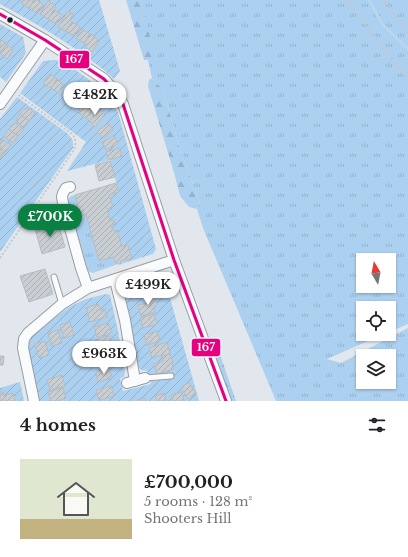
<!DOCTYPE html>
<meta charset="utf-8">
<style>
:root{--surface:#fff;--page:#f2f2f2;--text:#202124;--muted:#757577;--line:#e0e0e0;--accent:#0b8043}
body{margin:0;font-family:"Libre Baskerville",serif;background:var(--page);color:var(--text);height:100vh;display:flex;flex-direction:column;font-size:15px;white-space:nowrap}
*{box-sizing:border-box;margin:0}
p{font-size:13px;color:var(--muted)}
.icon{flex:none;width:22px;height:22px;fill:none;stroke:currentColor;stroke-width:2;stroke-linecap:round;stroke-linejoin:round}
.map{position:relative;height:401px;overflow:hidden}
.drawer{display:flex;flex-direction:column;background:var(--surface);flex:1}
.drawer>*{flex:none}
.needle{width:26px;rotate:350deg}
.buttons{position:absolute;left:356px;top:253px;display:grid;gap:8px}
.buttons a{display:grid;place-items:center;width:40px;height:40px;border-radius:0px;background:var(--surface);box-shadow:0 1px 3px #0004;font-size:20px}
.price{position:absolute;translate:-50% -34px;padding:0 9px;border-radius:14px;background:#fff;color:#222;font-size:13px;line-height:26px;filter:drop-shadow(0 1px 2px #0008)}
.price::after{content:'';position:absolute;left:50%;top:24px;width:12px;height:9px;margin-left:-6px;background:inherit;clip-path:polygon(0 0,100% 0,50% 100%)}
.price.on{background:var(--accent);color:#fff}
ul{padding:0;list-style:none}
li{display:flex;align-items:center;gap:12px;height:100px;padding:0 20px}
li+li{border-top:1px solid var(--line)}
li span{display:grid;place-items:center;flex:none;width:112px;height:80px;border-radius:0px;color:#555}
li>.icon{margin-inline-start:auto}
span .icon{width:48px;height:48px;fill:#fffc;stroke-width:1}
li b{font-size:17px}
h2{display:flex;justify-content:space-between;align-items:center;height:48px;padding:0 20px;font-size:17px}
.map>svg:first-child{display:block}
</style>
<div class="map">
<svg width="408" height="401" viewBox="0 0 408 401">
<defs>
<pattern id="grass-tufts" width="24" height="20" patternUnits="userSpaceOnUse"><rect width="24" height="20" fill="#acd0f0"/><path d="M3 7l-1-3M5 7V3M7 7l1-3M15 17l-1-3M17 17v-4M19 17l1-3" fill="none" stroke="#93b2ce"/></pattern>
<pattern id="forest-firs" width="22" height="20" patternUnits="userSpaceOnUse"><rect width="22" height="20" fill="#acd0f0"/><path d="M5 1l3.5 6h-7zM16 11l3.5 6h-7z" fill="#93b2ce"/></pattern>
<pattern id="garden-furrows" width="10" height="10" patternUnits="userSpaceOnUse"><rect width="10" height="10" fill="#acd0f0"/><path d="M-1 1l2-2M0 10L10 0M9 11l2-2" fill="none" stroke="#93b2ce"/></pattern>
<pattern id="building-hatch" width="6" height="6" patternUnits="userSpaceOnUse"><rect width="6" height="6" fill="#c9ced2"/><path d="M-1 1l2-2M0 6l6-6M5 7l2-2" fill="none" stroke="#acb0b4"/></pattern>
</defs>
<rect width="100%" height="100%" fill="#e1e7ed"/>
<path fill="url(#grass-tufts)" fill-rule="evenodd" d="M142,0H408V324L389,332V308H363V334H384L327,359L341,363L408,328V401H276L203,228L197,209L200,204L179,146L163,90L152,78L148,60L151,58ZM363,260H389V286H363ZM363,356H389V382H363Z
M75,195L81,215L86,214L99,261L113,257L115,263L117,262L118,264L93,273L88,271L68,201V199L71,196Z"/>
<path fill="url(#forest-firs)" d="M126,0H142L153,51L151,58L148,60H144Z
M152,78L163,90L179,146L200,204L197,209L189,207L180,196L175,176L148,86L149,80Z
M217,346L236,401H229L214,358Z"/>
<path fill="url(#garden-furrows)" d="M0,0H99L120,71L114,79C104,69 93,62 82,54C56,35 28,19 0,4Z
M0,24L23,37L26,53L6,82L0,77Z
M55,60C65,60 95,84 103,91C108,98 113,105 118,112L156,249L153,254L121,264L120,261L131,258L122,247L117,230L113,231L111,225L115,224L114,220L110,221L107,209L113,207L109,195L119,192L110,160L67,171L86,142L20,93L43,61Z
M17,97L67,133C72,138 74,141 73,148L0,252V119Z
M148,274L155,275L165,280L199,401H40L27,348L28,338L69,307L86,299L106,294L110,295L118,331L125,372L124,376L120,379L123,391L151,384L150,381H155L171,378L148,376L147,371L141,370L137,364L130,319L124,288L129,281Z
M20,382L24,401H0V388Z"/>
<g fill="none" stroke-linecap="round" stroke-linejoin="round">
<path stroke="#b8d6f1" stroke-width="3" d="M369,0L382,24L408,49"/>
</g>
<path fill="url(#building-hatch)" stroke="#b7bcc0" d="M23,0H34L29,8L21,3Z
M34,0H37L43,4L37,13L29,8Z
M48,1L56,6L48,19L40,14Z
M54,10L62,15L56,24L48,19Z
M68,11L73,14L70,20L72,22L66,31L58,27Z
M72,22L80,27L74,36L66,31Z
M82,29L90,34L84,43L76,38Z
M90,34L99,40L92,52L86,48L87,45L84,43Z
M0,39L7,44L0,53Z
M7,44L13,50L7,59L0,53Z
M50,74L57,79L51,88L43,83Z
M57,79L63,84L58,93L51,88Z
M72,85L79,89L72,98L68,96L66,99L61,95L67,87L69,89Z
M79,89L83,92L82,93L85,94L80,104L72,98Z
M85,99L95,105L86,118L78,112L80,110L78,108Z
M95,105L105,114L95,127L92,125L93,124L92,123L86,118Z
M27,107L35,113L29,121L20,114L24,109L25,110Z
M20,114L29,121L24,128L16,120Z
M15,123L24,129L18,136L9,129L12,125H13Z
M108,123L113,130L103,138L97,132Z
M9,129L18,136L13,143L4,136Z
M114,136L118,144L106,150L102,142Z
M2,139L11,145L5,152L0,148V142Z
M0,148L5,152L0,159Z
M120,148L122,156L109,160L106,152Z
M110,161L115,177L99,181L95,165Z
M116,183L119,192L109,195L113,207L107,209L110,221L114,220L115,224L111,225L113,231L117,230L122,247L128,245L132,258L120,261L121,264H118L117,262L115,263L113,257L99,261L86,214L81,216L75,195Z
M58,223L65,247L42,254L35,229Z
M45,269L53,294L29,302L20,276Z
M152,284L155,296L146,298V296L137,299L134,289Z
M155,296L157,305L154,306L155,312L141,316L138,305L148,303L146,298Z
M98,304L100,310L105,309L107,317L90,322L86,308Z
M154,314L157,324L143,328L140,318Z
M70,322L74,335L64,338L60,325Z
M108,323L111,333L97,337L94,327Z
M58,330L62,343L52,346L48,333Z
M157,331L160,341L147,345L144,335Z
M109,335L113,349L99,353L95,340Z
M45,341L49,355L39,358L35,344Z
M167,342L170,354L162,356V355L152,358L149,348Z
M112,354L115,364L101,368L98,358Z
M170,354L173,363L172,364L174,369L157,374L154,364L163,361L162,356Z
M0,356H4L3,365H0Z
M109,368L112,378L98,382L96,372Z
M62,375L65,386L50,390L47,380Z
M189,382L196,394L188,399L181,388Z
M111,386L114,396L99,400L96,390Z
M63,388L66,398L57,401H51L48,392Z
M0,392H3L4,396L13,393L15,401H0Z
M182,392L184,401H173L171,395Z
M164,393L166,401H157L155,396Z
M145,398L146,401H137V400Z"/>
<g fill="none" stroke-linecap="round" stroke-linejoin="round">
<defs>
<path id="lane" d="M54,277L62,304
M145,378L171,376"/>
<path id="street" d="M0,14L45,40L104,79L114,90L123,104L174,260L226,401
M0,104L45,40
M70,187L66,188L63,193L62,197L63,203L81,268L88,288
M115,280L125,320L135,381
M127,383L145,378
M34,401L23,348L24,339L28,333L62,304L88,288L174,260"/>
</defs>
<use href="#lane" stroke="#999da2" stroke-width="7"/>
<use href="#street" stroke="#999da2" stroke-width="12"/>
<path stroke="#c6c8ca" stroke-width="2" stroke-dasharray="2 2" stroke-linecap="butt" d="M348,0L381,46L408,79
M383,0L408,34
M0,258L73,151C76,145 77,140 72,134L17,94"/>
<use href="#lane" stroke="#fafbfc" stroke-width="5"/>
<use href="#street" stroke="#fafbfc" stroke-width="10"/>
<defs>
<path id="bus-1" d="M0,14L45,40L104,79L114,90L123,104L174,260L226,401"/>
</defs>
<use href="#bus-1" stroke="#ebf5fd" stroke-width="6"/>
<use href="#bus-1" stroke="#e5007d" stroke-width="3"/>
</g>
<circle fill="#1a1e21" stroke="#ebf5fd" stroke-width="1.5" cx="10" cy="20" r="3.5"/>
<g stroke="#ebf5fd" stroke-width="1.5">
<rect x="59" y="50" width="31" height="19" rx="4" fill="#e5007d"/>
<rect x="191" y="338" width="30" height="19" rx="4" fill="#e5007d"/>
</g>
<g font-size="11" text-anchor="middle" font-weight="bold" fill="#fff">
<text x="74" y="63">167</text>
<text x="206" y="351">167</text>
</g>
</svg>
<div class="buttons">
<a><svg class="needle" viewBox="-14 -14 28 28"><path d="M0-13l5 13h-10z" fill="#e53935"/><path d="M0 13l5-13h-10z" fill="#757577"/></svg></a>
<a><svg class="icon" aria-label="locate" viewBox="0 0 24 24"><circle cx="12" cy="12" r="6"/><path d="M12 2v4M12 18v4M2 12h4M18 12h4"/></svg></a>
<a><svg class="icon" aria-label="layers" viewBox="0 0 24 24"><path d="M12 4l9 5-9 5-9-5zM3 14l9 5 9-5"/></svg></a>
</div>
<b class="price" style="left:95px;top:116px">£482K</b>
<b class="price on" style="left:50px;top:238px">£700K</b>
<b class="price" style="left:148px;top:306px">£499K</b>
<b class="price" style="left:104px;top:375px">£963K</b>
</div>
<section class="drawer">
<h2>4 homes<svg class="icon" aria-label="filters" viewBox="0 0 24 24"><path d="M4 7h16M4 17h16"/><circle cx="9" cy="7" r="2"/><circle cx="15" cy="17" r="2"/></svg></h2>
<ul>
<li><span style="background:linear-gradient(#dfe7d0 75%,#c2b280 0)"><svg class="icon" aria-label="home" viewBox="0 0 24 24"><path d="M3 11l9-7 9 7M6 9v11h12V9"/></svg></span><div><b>£700,000</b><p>5 rooms · 128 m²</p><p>Shooters Hill</p></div></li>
</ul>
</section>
